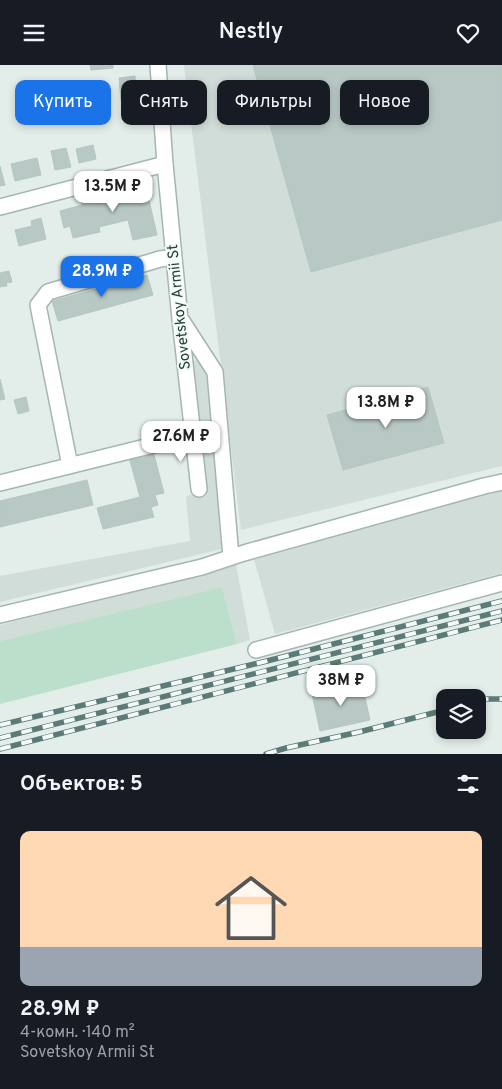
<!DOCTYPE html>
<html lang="ru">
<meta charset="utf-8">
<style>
:root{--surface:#171b24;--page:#20242c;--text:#f1f3f6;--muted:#9ea1a6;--accent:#1a73e8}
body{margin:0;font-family:Overpass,sans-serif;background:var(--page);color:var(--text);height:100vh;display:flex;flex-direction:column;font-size:19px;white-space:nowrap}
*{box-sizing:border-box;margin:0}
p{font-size:16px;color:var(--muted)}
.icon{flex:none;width:28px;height:28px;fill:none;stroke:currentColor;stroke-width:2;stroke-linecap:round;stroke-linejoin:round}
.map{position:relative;height:689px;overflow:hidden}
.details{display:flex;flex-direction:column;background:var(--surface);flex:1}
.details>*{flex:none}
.guide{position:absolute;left:15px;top:15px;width:472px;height:45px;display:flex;gap:10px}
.fabs{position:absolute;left:436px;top:624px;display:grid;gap:10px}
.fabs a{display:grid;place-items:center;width:50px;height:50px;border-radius:10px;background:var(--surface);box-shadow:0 2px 8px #0003;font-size:25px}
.price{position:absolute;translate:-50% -42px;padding:0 11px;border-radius:10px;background:#fff;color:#222;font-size:16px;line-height:32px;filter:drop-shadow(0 1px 2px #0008)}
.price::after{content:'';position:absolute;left:50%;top:30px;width:15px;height:11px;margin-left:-8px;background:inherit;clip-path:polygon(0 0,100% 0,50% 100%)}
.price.active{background:var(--accent);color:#fff}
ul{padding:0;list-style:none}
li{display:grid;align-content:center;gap:10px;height:265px;padding:0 20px}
li span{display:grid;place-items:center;height:155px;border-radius:10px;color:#555}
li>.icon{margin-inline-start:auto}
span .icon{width:90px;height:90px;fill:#fffc;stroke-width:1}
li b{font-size:21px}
h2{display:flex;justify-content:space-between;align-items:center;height:60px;padding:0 20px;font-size:21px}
.chip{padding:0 18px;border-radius:10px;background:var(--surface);box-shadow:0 2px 8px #0003;font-size:18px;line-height:45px}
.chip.active{background:var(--accent);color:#fff}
header{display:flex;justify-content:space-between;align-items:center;height:65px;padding:0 20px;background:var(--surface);font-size:22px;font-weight:600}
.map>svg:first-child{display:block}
</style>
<header><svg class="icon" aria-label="menu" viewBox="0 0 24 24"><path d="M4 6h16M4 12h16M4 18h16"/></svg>Nestly<svg class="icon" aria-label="heart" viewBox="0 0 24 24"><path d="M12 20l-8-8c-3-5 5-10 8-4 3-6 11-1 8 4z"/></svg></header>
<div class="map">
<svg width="502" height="689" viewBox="0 0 502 689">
<rect width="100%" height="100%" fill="#e3edea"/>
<path fill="#d1ddd9" d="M184,0H502V401L241,465Z
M200,295L207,303L222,484L0,537V511L190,476L186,432L201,425L189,296Z
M502,425V508L275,569L254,494L484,429Z
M235,494L250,575L237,579L222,522L0,576V560L220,506L223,497Z"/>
<path fill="#bbdfca" d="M222,522L237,579L0,639V576Z"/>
<path fill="#b8c8c4" stroke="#b5c7c2" d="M90,0H113V3L91,5Z
M253,0H502V155L311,207Z
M135,11L136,22H140L141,33L121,35L119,13Z
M93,80L96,94L79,98L76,84Z
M66,83L71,102L55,105L51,86Z
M37,93L41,110L15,116L11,99Z
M0,101L5,120L0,121Z
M145,118L157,170L133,175L128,155L99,162L100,167L73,173L70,161L64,163L60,146L82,140L81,133Z
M41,153L46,174L19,181L15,165L32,161L31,156Z
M9,206L12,217L6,218L7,221L0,222V208Z
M147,210L153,230L58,256L52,236Z
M0,314L5,334L0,335Z
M428,322L444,378L343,405L327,350Z
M26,332L29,346L18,349L14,335Z
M153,386L164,428L155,430L158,440L151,442L154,452L103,464L97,443L140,432L129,392Z
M87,415L93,440L0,462V436Z
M362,619L370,655L320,666L312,629Z"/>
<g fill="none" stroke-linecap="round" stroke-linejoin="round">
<defs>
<path id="minor" d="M158,0L165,99L180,254L199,424
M0,142L165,99
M182,256L215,307L231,492
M70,401L38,240L48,227L160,194L174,192
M0,418L194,370
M0,550L202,502L244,488L484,421L502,417
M256,585L502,518"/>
</defs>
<use href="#minor" stroke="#a5b6b2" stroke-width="18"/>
<use href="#minor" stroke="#fff" stroke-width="15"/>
<defs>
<path id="rail" d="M478,637L487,634H502
M0,660L263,597L502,536
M0,673L502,546
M0,684L502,555
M266,689L286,683L359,667L445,645"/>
</defs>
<use href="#rail" stroke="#5c7b77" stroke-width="5.5"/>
<use href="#rail" stroke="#f4faf7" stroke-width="4" stroke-dasharray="11" stroke-linecap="butt"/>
</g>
<g text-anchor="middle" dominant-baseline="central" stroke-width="4" stroke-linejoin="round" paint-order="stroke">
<g font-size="15" fill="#22403c" stroke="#f4faf7">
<text transform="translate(180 242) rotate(-96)">Sovetskoy Armii St</text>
</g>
</g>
</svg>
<div class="fabs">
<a><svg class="icon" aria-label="layers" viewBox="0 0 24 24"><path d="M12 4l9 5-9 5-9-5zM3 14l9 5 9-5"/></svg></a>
</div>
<b class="price" style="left:113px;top:148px">13.5M ₽</b>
<b class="price active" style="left:102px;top:233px">28.9M ₽</b>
<b class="price" style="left:386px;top:364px">13.8M ₽</b>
<b class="price" style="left:181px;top:398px">27.6M ₽</b>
<b class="price" style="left:341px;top:642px">38M ₽</b>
<div class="guide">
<a class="chip active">Купить</a>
<a class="chip">Снять</a>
<a class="chip">Фильтры</a>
<a class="chip">Новое</a>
</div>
</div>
<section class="details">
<h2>Объектов: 5<svg class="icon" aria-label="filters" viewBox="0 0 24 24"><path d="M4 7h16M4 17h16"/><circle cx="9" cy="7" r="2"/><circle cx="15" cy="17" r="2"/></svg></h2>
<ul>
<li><span style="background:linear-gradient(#ffd9b3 75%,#9aa5b1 0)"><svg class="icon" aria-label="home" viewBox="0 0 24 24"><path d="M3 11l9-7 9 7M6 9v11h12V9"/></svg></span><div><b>28.9M ₽</b><p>4-комн. · 140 m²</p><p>Sovetskoy Armii St</p></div></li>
</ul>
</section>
